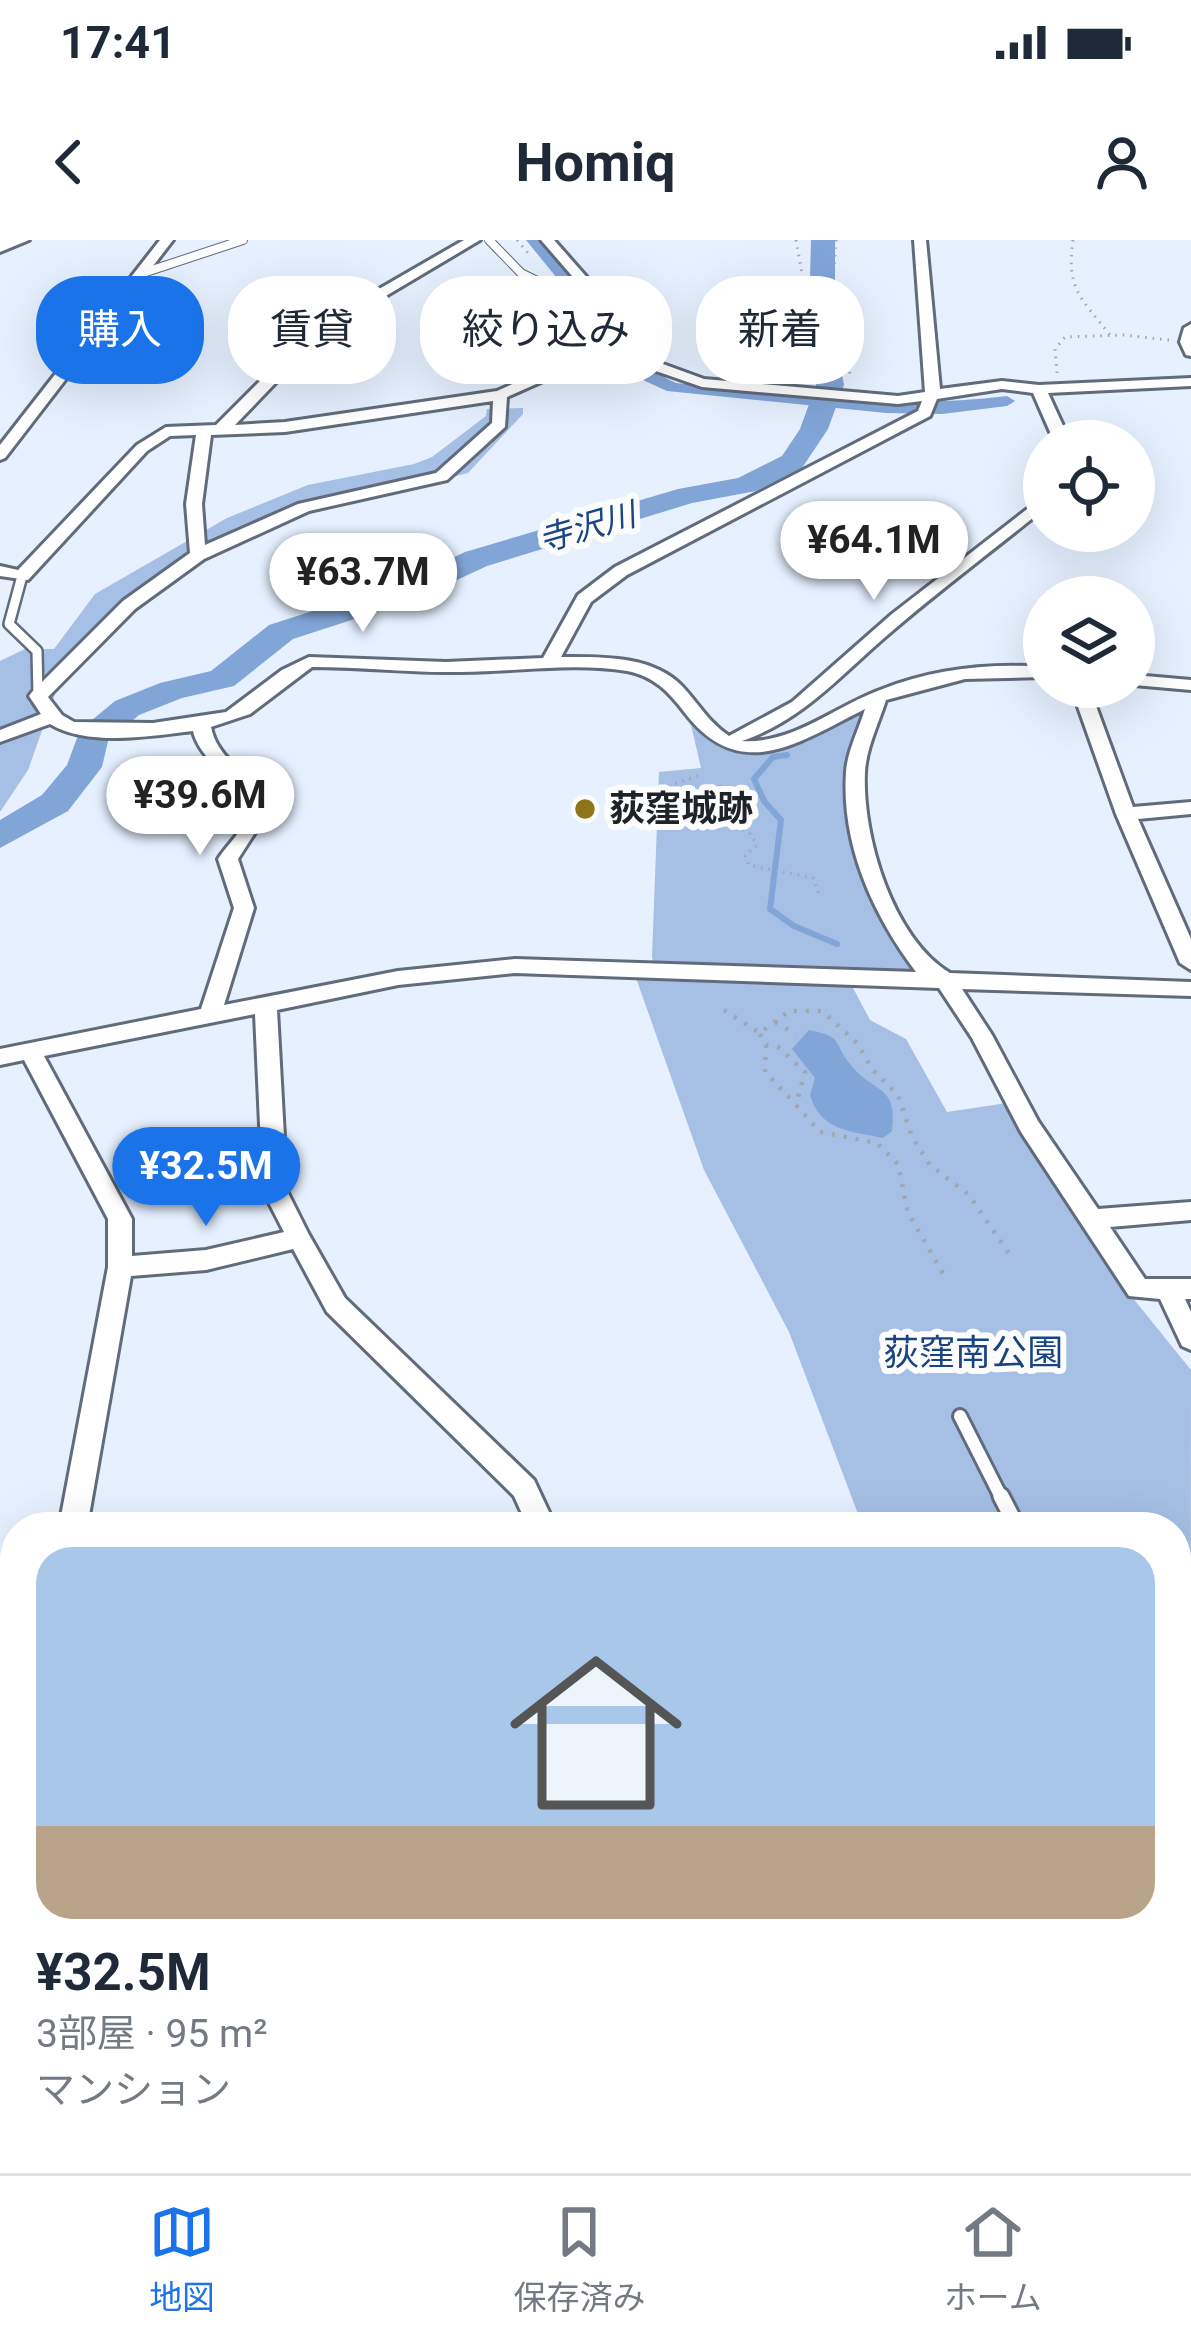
<!DOCTYPE html>
<html lang="ja">
<meta charset="utf-8">
<style>
:root{--surface:#fff;--page:#f6f6f7;--text:#1f2937;--muted:#747a83;--line:#e0e1e3;--accent:#1a73e8}
body{margin:0;font-family:Roboto,"Noto Sans JP",sans-serif;background:var(--page);color:var(--text);height:100vh;display:flex;flex-direction:column;font-size:45px;white-space:nowrap}
*{box-sizing:border-box;margin:0}
p{font-size:39px;color:var(--muted)}
.icon{flex:none;width:66px;height:66px;fill:none;stroke:currentColor;stroke-width:2;stroke-linecap:round;stroke-linejoin:round}
.map{position:relative;flex:1;overflow:hidden}
.sheet{position:absolute;left:0px;top:1272px;width:1191px;height:663px;display:flex;flex-direction:column;background:var(--surface);border-radius:48px 48px 0 0;box-shadow:0 12px 48px #0002}
.sheet>*{flex:none}
.banner{position:absolute;left:36px;top:36px;width:1119px;height:108px;display:flex;gap:24px}
.tools{position:absolute;left:1023px;top:180px;display:grid;gap:24px}
.tools a{display:grid;place-items:center;width:132px;height:132px;border-radius:50%;background:var(--surface);box-shadow:0 12px 48px #0002;font-size:60px}
.price{position:absolute;translate:-50% -102px;padding:0 27px;border-radius:42px;background:#fff;color:#222;font-size:39px;line-height:78px;filter:drop-shadow(0 3px 6px #0008)}
.price::after{content:'';position:absolute;left:50%;top:72px;width:36px;height:27px;margin-left:-18px;background:inherit;clip-path:polygon(0 0,100% 0,50% 100%)}
.price.current{background:var(--accent);color:#fff}
ul{padding:0;list-style:none}
li{display:grid;align-content:center;gap:24px;height:636px;padding:0 36px}
li+li{border-top:3px solid var(--line)}
li span{display:grid;place-items:center;height:372px;border-radius:36px;color:#555}
li>.icon{margin-inline-start:auto}
span .icon{width:216px;height:216px;fill:#fffc;stroke-width:1}
li b{font-size:51px}
.tag{padding:0 42px;border-radius:48px;background:var(--surface);box-shadow:0 12px 48px #0002;font-size:42px;line-height:108px}
.tag.current{background:var(--accent);color:#fff}
.status{display:flex;justify-content:space-between;align-items:center;height:84px;padding:0 60px;background:var(--surface);direction:ltr}
.status svg{height:33px;fill:currentColor}
header{display:flex;justify-content:space-between;align-items:center;height:156px;padding:0 36px;background:var(--surface);font-size:54px;font-weight:700}
.tab-bar{display:flex;justify-content:space-around;align-items:center;height:168px;border-top:3px solid var(--line);background:var(--surface);font-size:33px;color:var(--muted)}
.tab-bar a{display:grid;justify-items:center;gap:6px}
.tab-bar .current{color:var(--accent)}
.map>svg:first-child{display:block}
</style>
<div class="status"><b>17:41</b><svg viewBox="0 0 49 12"><path d="M0 12V9h3v3zM5 12V6h3v6zM10 12V3h3v9zM15 12V0h3v12zM26 1h20v11H26zM47 4h2v5h-2z"/></svg></div>
<header><svg class="icon" aria-label="back" viewBox="0 0 24 24"><path d="M15 5l-7 7 7 7"/></svg>Homiq<svg class="icon" aria-label="person" viewBox="0 0 24 24"><circle cx="12" cy="8" r="4"/><path d="M4 21q1-7 8-7t8 7"/></svg></header>
<div class="map">
<svg width="1191" height="1933" viewBox="0 0 1191 1933">
<rect width="100%" height="100%" fill="#e6f0ff"/>
<path fill="#a5bfe5" d="M523,168V174L468,233L370,258L318,259L234,289L117,365L55,454L28,530L0,572V421L25,409H54L95,354L227,278L308,245L414,224L432,217L486,176L487,169Z
M864,470L869,472C863,490 854,508 850,526C833,602 884,669 920,730L843,729L870,780L906,799L947,872L1007,863L1136,1062L1191,1130L1190,1933H995L1003,1920H1176V1287H863L789,1092L704,930L636,738L656,737L652,717L659,532L701,528L688,472C723,514 775,523 824,493C839,484 847,476 864,470Z"/>
<path fill="#82a5d8" d="M809,790C844,797 832,801 850,824C873,854 898,843 892,891L883,898C851,891 820,891 810,855L815,838L792,809Z"/>
<g fill="none" stroke-linecap="round" stroke-linejoin="round">
<path stroke="#82a5d8" stroke-width="6" d="M787,515L773,517L754,539L764,561L781,580L770,669L794,686L837,704"/>
<path fill="#82a5d8" fill-rule="evenodd" d="M526,0H541C577,44 625,120 676,143C787,154 896,170 1007,156L1015,161L1007,166L942,174L886,173L667,151L645,141L626,123Z"/>
<path fill="#82a5d8" fill-rule="evenodd" d="M811,0H835V40L808,79L837,109L844,145L828,189L802,228L756,251L692,263L487,326L416,359L293,399L234,446L182,458L139,475L108,501L102,527L68,571L0,608V580L42,555L67,525L80,490L115,461L160,443L211,431L269,385L394,345L465,312L678,249L738,238L782,216L800,189L816,145L817,125L812,112L781,80L810,40Z"/>
<defs>
<path id="service-far3" d="M489,0L521,33L563,54L601,102
M143,33L243,0"/>
<path id="service-far2" d="M22,336L9,384L37,411L38,456"/>
<path id="service-far1" d="M960,1176L1002,1259"/>
<path id="service" d="M1001,1256L1017,1287
M1176,1842L1191,1845"/>
<path id="minor" d="M160,0H173L5,218L0,220V205Z
M464,0H480L337,85L307,110L235,185L285,182L497,151L551,127L596,99L622,94L541,0H554L663,124L704,139L898,156L925,152L914,0H926L940,149L1002,141L1039,145L1191,138V146L1048,153L1070,201H1054L1033,153L1002,149L937,159L930,176L627,335L591,362L561,417C601,417 652,415 682,446C698,463 709,483 729,496L792,462L892,374L1044,256V269C991,312 936,353 884,398C838,438 802,480 742,501C793,504 834,467 880,450C933,429 988,423 1044,427V437L965,439L886,460C879,482 866,509 865,532C862,597 893,699 950,733L1191,742V756L962,749L992,795L1038,881L1098,969L1191,962V980L1110,987L1145,1039H1191V1059H1185L1191,1072V1110L1182,1106L1160,1059L1129,1056L1021,892L972,798L939,748L515,733L398,745L277,770L287,951L308,993L345,1058L534,1240L556,1287H528L514,1256L327,1072L293,1009L206,1030L131,1036L87,1287H59L108,1027V979L24,820L0,825V809L201,769L234,668L218,619C225,608 235,599 241,588C261,554 200,526 193,491C151,496 88,507 50,484L0,502V490L41,474L29,456L32,452L123,361L190,313L186,264L196,195L170,196L147,211L28,340L0,336V326L18,330L137,205L166,187L216,185L297,104L327,79ZM628,101L653,130L702,147L898,164L922,161L918,171L615,327L578,355L543,418L446,422L309,417L282,430L226,472L153,483L74,482L62,475L48,457L135,369L204,319L309,271L447,240L505,187L507,157L561,133L605,105ZM493,161L492,183L436,233L298,264L205,305L202,264L211,195L285,192ZM312,427C362,427 411,433 460,432C516,432 572,422 627,431C654,436 669,452 685,473C741,546 801,501 865,469C859,489 847,512 846,532C841,605 873,675 916,732L515,719L398,731L224,765L254,668L238,619L265,577C263,537 218,525 211,487L250,474ZM255,774L263,951L284,992L206,1010L132,1016V979L44,816Z
M1191,84V116L1186,115L1180,102L1184,88Z
M1134,435L1191,440V450L1134,445Z
M1071,447H1089L1133,567L1191,562V574L1138,579L1191,699V730L1180,723L1116,574Z
M15,1728V1761L0,1767V1734Z
M1176,1889L1191,1890V1924L1168,1920H1176Z
M50,1920H84V1933H48Z
M490,1920H524L525,1933H489Z
M654,1920H688L691,1933H655Z"/>
<path id="primary" d="M0,0H29L0,12Z"/>
</defs>
<use href="#service-far3" stroke="#616b7b" stroke-width="10"/>
<use href="#service-far2" stroke="#616b7b" stroke-width="14"/>
<use href="#service-far1" stroke="#616b7b" stroke-width="18"/>
<use href="#service" stroke="#616b7b" stroke-width="21"/>
<use href="#minor" stroke="#616b7b" stroke-width="6"/>
<use href="#primary" stroke="#616b7b" stroke-width="6"/>
<path stroke="#9fa6b3" stroke-width="3" stroke-dasharray="1.5 6" stroke-linecap="butt" d="M517,0L528,13
M796,0L802,34L778,76L817,125L811,137
M836,0L833,42L808,74V81L847,119L851,139
M1073,0C1066,49 1081,58 1110,95
M1057,133L1055,109L1065,97L1123,95L1169,100
M720,545V580L749,592L757,605L745,616L749,625L813,638L820,657
M654,551L703,534"/>
<path stroke="#9fa6b3" stroke-width="4.5" stroke-dasharray="3 9" stroke-linecap="butt" d="M724,770L760,793L789,771H822L857,803L873,830L898,855L912,897L930,925L969,955L1010,1015
M775,782L796,794
M760,794L766,805L778,807L805,832L796,865L820,892L877,903L898,924L908,973L944,1035
M766,805L765,832L796,865"/>
<use href="#service-far3" stroke="#fff" stroke-width="8"/>
<use href="#service-far2" stroke="#fff" stroke-width="9"/>
<use href="#service-far1" stroke="#fff" stroke-width="12"/>
<use href="#service" stroke="#fff" stroke-width="15"/>
<use href="#minor" fill="#fff" fill-rule="evenodd"/>
<use href="#primary" fill="#fff" fill-rule="evenodd"/>
</g>
<circle fill="#8f751a" stroke="#fcfcfc" stroke-width="4.5" cx="585" cy="569" r="12"/>
<g text-anchor="middle" dominant-baseline="central" stroke-width="12" stroke-linejoin="round" paint-order="stroke">
<g font-size="33" font-style="italic" fill="#1a4684" stroke="#fcfcfc">
<text transform="translate(587 287) rotate(-16)">寺沢川</text>
</g>
<g font-size="36" font-weight="bold" fill="#1e2229" stroke="#fcfcfc" text-anchor="start">
<text x="609" y="569">荻窪城跡</text>
</g>
<g font-size="36" fill="#184482" stroke="#fcfcfc">
<text x="973" y="1113">荻窪南公園</text>
</g>
</g>
</svg>
<div class="tools">
<a><svg class="icon" aria-label="locate" viewBox="0 0 24 24"><circle cx="12" cy="12" r="6"/><path d="M12 2v4M12 18v4M2 12h4M18 12h4"/></svg></a>
<a><svg class="icon" aria-label="layers" viewBox="0 0 24 24"><path d="M12 4l9 5-9 5-9-5zM3 14l9 5 9-5"/></svg></a>
</div>
<b class="price" style="left:874px;top:363px">¥64.1M</b>
<b class="price" style="left:363px;top:395px">¥63.7M</b>
<b class="price" style="left:200px;top:618px">¥39.6M</b>
<b class="price current" style="left:206px;top:989px">¥32.5M</b>
<div class="banner">
<a class="tag current">購入</a>
<a class="tag">賃貸</a>
<a class="tag">絞り込み</a>
<a class="tag">新着</a>
</div>
<section class="sheet">
<ul>
<li><span style="background:linear-gradient(#a9c7e8 75%,#b9a48a 0)"><svg class="icon" aria-label="home" viewBox="0 0 24 24"><path d="M3 11l9-7 9 7M6 9v11h12V9"/></svg></span><div><b>¥32.5M</b><p>3部屋 · 95 m²</p><p>マンション</p></div></li>
</ul>
</section>
</div>
<nav class="tab-bar">
<a class="current"><svg class="icon" aria-label="map" viewBox="0 0 24 24"><path d="M3 6l6-2 6 2 6-2v14l-6 2-6-2-6 2zM9 4v14M15 6v14"/></svg>地図</a>
<a><svg class="icon" aria-label="saved" viewBox="0 0 24 24"><path d="M7 4h10v16l-5-4-5 4z"/></svg>保存済み</a>
<a><svg class="icon" aria-label="home" viewBox="0 0 24 24"><path d="M3 11l9-7 9 7M6 9v11h12V9"/></svg>ホーム</a>
</nav>
